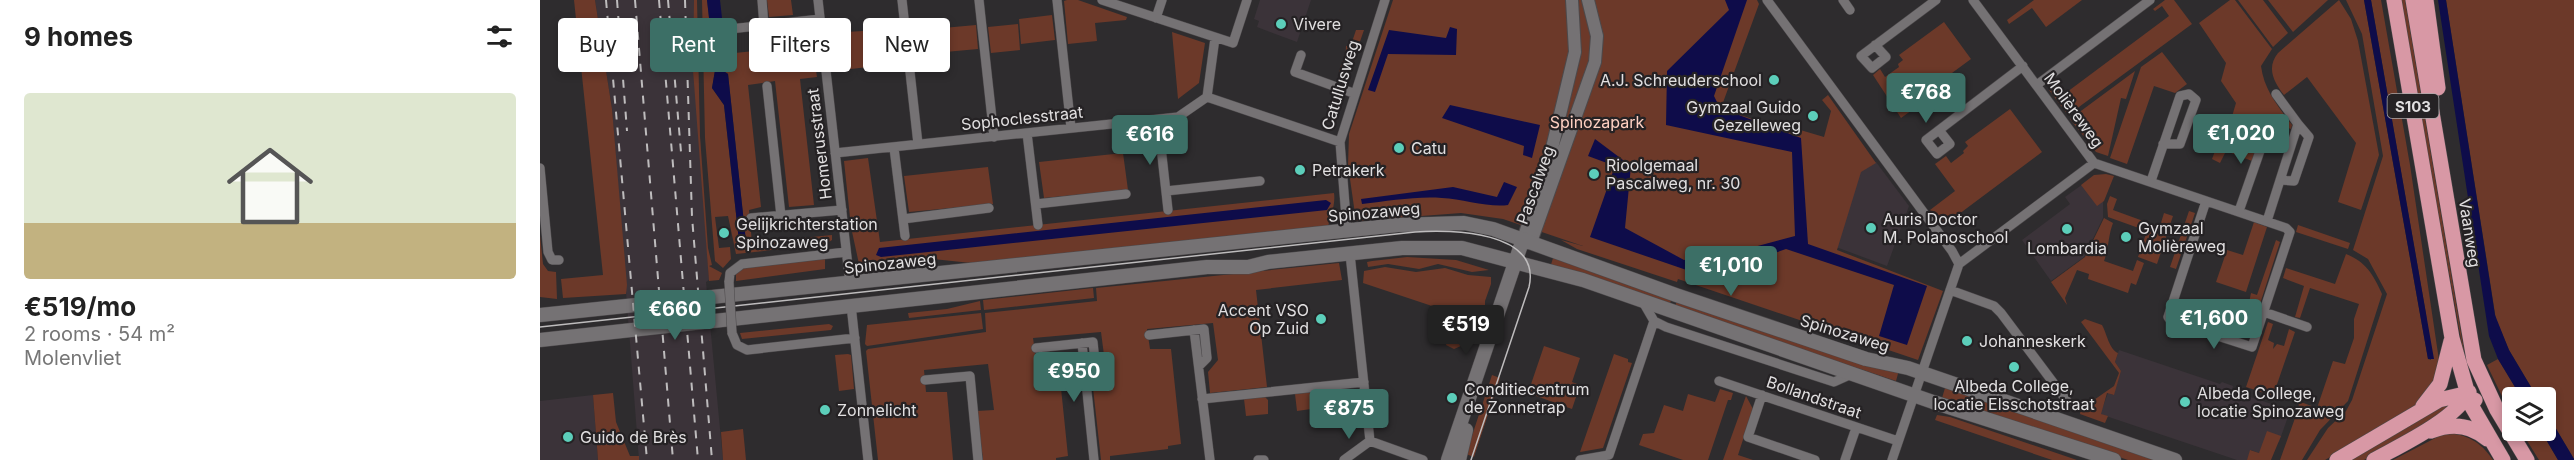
<!DOCTYPE html>
<meta charset="utf-8">
<style>
:root{--surface:#fff;--page:#f2f2f2;--text:#222;--muted:#767676;--accent:#3c6f66}
body{margin:0;font-family:Inter,sans-serif;background:var(--page);color:var(--text);height:100vh;display:flex;flex-direction:column;font-size:22px;white-space:nowrap}
*{box-sizing:border-box;margin:0}
p{font-size:20px;color:var(--muted)}
.icon{flex:none;width:33px;height:33px;fill:none;stroke:currentColor;stroke-width:2;stroke-linecap:round;stroke-linejoin:round}
.map{position:relative;flex:1;overflow:hidden}
.drawer{display:flex;flex-direction:column;background:var(--surface);width:540px}
.drawer>*{flex:none}
.hud{position:absolute;left:18px;top:18px;width:570px;height:54px;display:flex;gap:12px}
.fabs{position:absolute;left:1962px;top:387px;display:grid;gap:12px}
.fabs a{display:grid;place-items:center;width:54px;height:54px;border-radius:6px;background:var(--surface);box-shadow:0 3px 9px #0003;font-size:30px}
.price{position:absolute;translate:-50% -51px;padding:0 14px;border-radius:6px;background:var(--accent);color:#fff;font-size:20px;line-height:39px;filter:drop-shadow(0 2px 3px #0008)}
.price::after{content:'';position:absolute;left:50%;top:36px;width:18px;height:14px;margin-left:-9px;background:inherit;clip-path:polygon(0 0,100% 0,50% 100%)}
.price.current{background:#222;color:#fff}
ul{padding:0;list-style:none}
li{display:grid;align-content:center;gap:12px;height:318px;padding:0 24px}
li span{display:grid;place-items:center;height:186px;border-radius:6px;color:#555}
li>.icon{margin-inline-start:auto}
span .icon{width:108px;height:108px;fill:#fffc;stroke-width:1}
li b{font-size:26px}
h2{display:flex;justify-content:space-between;align-items:center;height:72px;padding:0 24px;font-size:26px}
.pill{padding:0 21px;border-radius:6px;background:var(--surface);box-shadow:0 3px 9px #0003;font-size:21px;line-height:54px}
.pill.current{background:var(--accent);color:#fff}
main{display:flex;flex:1;min-height:0}
.map>svg:first-child{display:block}
</style>
<main>
<section class="drawer">
<h2>9 homes<svg class="icon" aria-label="filters" viewBox="0 0 24 24"><path d="M4 7h16M4 17h16"/><circle cx="9" cy="7" r="2"/><circle cx="15" cy="17" r="2"/></svg></h2>
<ul>
<li><span style="background:linear-gradient(#dfe7d0 70%,#c2b280 0)"><svg class="icon" aria-label="home" viewBox="0 0 24 24"><path d="M3 11l9-7 9 7M6 9v11h12V9"/></svg></span><div><b>€519/mo</b><p>2 rooms · 54 m²</p><p>Molenvliet</p></div></li>
</ul>
</section>
<div class="map">
<svg width="2034" height="460" viewBox="0 0 2034 460">
<rect width="100%" height="100%" fill="#2e2c2e"/>
<path fill="#3b3339" d="M55,0H156L160,137L169,280L166,282L183,460H99L72,109Z
M720,0H771L757,42L717,27L719,21L714,19Z
M1336,162L1369,206L1347,266L1296,247L1320,172Z
M1554,176H1573L1563,202V218L1544,257L1511,281L1482,240L1530,204L1525,197Z
M1579,350L1680,384L1682,382L1693,386L1692,391L1747,409L1749,414L1739,442L1719,453L1711,450L1707,460H1697L1560,414L1568,393L1573,395L1581,371L1575,362Z
M53,395L58,460H0V401Z"/>
<path fill="#6c3929" d="M34,0H55L72,109L87,285L86,294L23,298L21,279L63,275Z
M154,0H157L160,136L168,248L172,265L169,266L182,273L179,280L169,281L153,70Z
M162,0H167L175,71L172,88L184,105L199,241L206,242L188,74L185,72V54L272,45L277,77L260,79L274,205L249,207L235,81L208,85L221,207L209,210L212,243L292,235V240L286,244L196,254L188,216L175,217L179,248L190,247L191,259L183,268L175,261L165,138Z
M227,0H251L253,15L229,17Z
M527,0H538L587,17L586,20L555,23L557,41L528,44L524,1Z
M853,0H1217L1219,4L1181,108L1260,136L1257,129L1284,137L1291,111L1282,100L1288,95L1336,163L1321,172L1297,250L1403,291L1378,360L1138,279L1137,282L1037,249L1021,240L1043,246L963,219L921,213L816,221L808,165L809,134Z
M1494,0H1542L1506,27L1492,8L1469,24L1467,20Z
M1625,0H1634L1652,24L1528,115L1509,90L1515,85L1523,95L1629,16L1622,6L1615,11L1613,9Z
M1690,0H1695L1732,49L1721,66C1724,90 1738,106 1752,125L1751,129L1736,124L1723,127L1712,161L1686,151L1680,163L1672,159L1680,138L1687,133L1696,103L1681,81L1686,63L1659,23Z
M1698,0H1723L1748,33L1733,47Z
M1728,0H1788L1753,32Z
M1799,0L1811,19L1818,41L1839,155L1821,210L1798,202L1816,143L1767,77L1744,95C1734,82 1726,68 1738,53Z
M1806,0H1824L1888,359L1891,360L1886,314L1831,0H1841L1870,165L1900,367L1885,401L1785,460H1767L1788,428L1806,411L1812,400L1847,294L1828,259L1813,250L1843,156L1822,34Z
M1860,0H1865L1926,362H1925Z
M1906,0H2034V459L2006,412V398L1997,397L1969,350L1956,320Z
M512,15L515,40L481,44L479,19Z
M400,22L404,57L375,60L371,25Z
M1404,22L1431,59L1397,84L1400,90L1361,118L1333,75L1340,69L1345,77L1359,67L1358,64L1363,60L1359,55Z
M478,24L480,50L451,53L448,27Z
M436,25L438,49L405,52L403,28Z
M816,30H824L807,79L799,75C800,63 806,60 806,46L811,45Z
M323,31L328,67L294,71L289,33Z
M359,31L362,58L329,61L326,35Z
M632,32L665,43L659,83L638,99Z
M1622,52L1647,84L1635,93L1614,86L1587,164L1570,158L1601,67Z
M1595,71L1586,99L1581,98L1568,156L1556,152L1530,119Z
M1470,109L1502,152L1403,226L1390,210L1415,191L1395,164L1406,156L1411,163L1424,153L1423,151L1428,146L1425,142Z
M583,153L588,190L504,198L499,162Z
M328,158L340,242L794,193C796,207 789,216 788,229L450,265L393,259L392,257L322,267L319,264L311,227L304,161Z
M448,167L453,204L369,212L364,176Z
M1566,174L1574,176L1564,201L1557,206L1541,185L1554,175Z
M1570,196L1577,199L1573,210L1617,226H1620L1624,213L1633,216L1617,264L1598,257L1607,231L1568,217L1567,204Z
M1649,211L1655,213L1636,269L1630,267Z
M1564,218L1573,223C1568,236 1569,248 1564,261L1593,271L1597,260L1604,263L1596,285L1591,283L1588,293L1548,279L1549,274L1537,270L1525,298L1527,305L1511,282L1545,257Z
M1714,222L1727,227L1706,292L1676,282L1687,250L1703,255Z
M1758,225L1810,243L1808,249L1756,232Z
M0,235L3,264L8,271L16,272L17,299L0,297Z
M1736,240L1740,242L1719,307L1709,303L1711,293L1717,295Z
M1806,254C1826,262 1833,274 1842,294L1808,401L1780,430L1762,460H1740L1759,407L1758,401L1777,408L1793,361L1805,364L1814,338V319L1819,304L1770,288L1760,318L1755,317L1764,286L1743,278L1746,268L1795,284Z
M867,257L916,260L949,270L932,272L898,264L879,269L848,264L828,267L827,262L832,261Z
M1013,258L1132,298L1129,306L1010,268Z
M285,259V269L196,281V273L203,268Z
M799,263L802,280L716,290L727,387L670,393L668,372L678,360L673,323L607,329L610,349H631L641,444L628,446V449L570,456V460H561L552,379L567,378L561,332L493,338L496,360L518,359L528,456L516,458V460H443L437,411L454,410L448,364L384,370L386,392H407L413,460H338L326,351L328,349L446,332L445,313L557,301L556,288Z
M845,267L876,272L905,268L928,275L951,277V284L945,301V320L937,339L914,349L906,345L916,314L823,283L824,271Z
M553,288L554,298L444,310L443,300Z
M1137,300L1359,370L1356,381L1135,307Z
M440,301L441,310L369,318L368,313L407,309Z
M441,313L443,329L327,346L325,344L327,325Z
M1545,319L1562,325C1567,334 1569,349 1578,353L1575,362L1581,371L1574,395L1567,393L1561,414L1568,416L1565,423L1540,414L1541,409L1574,386L1579,373L1541,322Z
M1728,322L1733,324L1728,340L1734,343L1733,349L1737,344L1744,346L1749,329L1755,332L1733,396L1706,387Z
M289,324L293,326L291,330L202,339L200,333Z
M1004,346L1040,358L1032,382L1040,385L1032,409L988,393Z
M308,354L311,355L314,389L299,391L295,355Z
M1074,354L1088,359V362L1092,363L1063,448L1040,452Z
M1958,359L1981,397L1972,398V417L1947,365Z
M952,375L960,378L934,457L926,454Z
M1405,388L1623,460H1588L1402,398Z
M1180,389L1193,393L1191,400H1188L1168,460H1143L1099,445L1103,434L1114,433L1124,405L1143,411L1148,394L1175,402Z
M776,391L779,394L778,408L757,411L755,394Z
M73,393L76,422L90,456H99V460H58L53,395Z
M1206,396L1213,409L1198,455L1213,460H1183Z
M725,397L728,400V414L706,416L704,399Z
M1911,402L1903,413L1824,460H1810L1866,425Z
M1397,415L1410,417L1537,460H1512L1395,420Z
M203,429L206,460H183L181,432Z
M1727,431L1741,436L1731,460H1707L1710,450L1719,453Z
M1981,431H2001L2018,460H1999Z
M1905,433C1927,434 1941,442 1953,460H1853Z"/>
<path fill="#0e0c4a" d="M167,0H180L187,63L185,72L188,74L206,242L199,241L184,105L172,88L175,70Z
M1185,0H1207L1174,96L1180,108L1261,138L1268,244L1387,286L1367,345L1339,336L1354,285L1246,249L1167,277L1050,237L1075,166L1048,156L1055,139L1091,166L1085,228L1144,260L1187,252L1188,254L1255,236L1252,152L1126,125L1127,71L1189,10Z
M1824,0H1831L1894,359H1888Z
M1898,0H1906L1955,315L1969,350L1997,397H1981L1958,359L1949,336Z
M910,27L917,29L916,55L848,54L835,92L828,90L849,30L906,38Z
M910,105L1000,125L992,158L983,155L984,146L902,118Z
M964,182L977,187L968,205C950,208 923,199 902,198C877,196 848,201 822,204L821,199L913,187L957,197Z
M786,200L791,203L787,210L341,257L336,255L339,248Z
M2006,412L2034,459V460H2018L2001,431L2006,430Z"/>
<g fill="none" stroke-linecap="round" stroke-linejoin="round">
<defs>
<path id="minor" d="M222,0L224,26
M278,0L310,284
M362,0L378,144
M439,0L454,137
M517,0L531,128
M562,0L693,43L707,0
M1227,0L1412,251L1419,264L1352,460
M1303,0L1310,10
M1433,0L1554,163L1746,228L1750,232L1712,347L1631,321L1628,317L1666,201
M616,18L622,0
M190,29L280,19
M1335,45L1346,57L1332,68L1321,56L1396,0
M761,55L755,72L813,93
M1498,84L1610,0
M227,86L241,216
M667,97L800,142
M667,97L675,38
M618,120L628,210
M1399,130L1410,144L1397,154L1386,140L1483,66
M487,133L498,225
M354,148L365,236
M295,153L638,117L667,97
M0,168L8,252L12,260H19
M1740,180L1754,181L1769,137L1758,124
M1611,181L1640,96L1649,94L1656,100L1640,144H1623
M626,191L720,181
M496,204L586,194
M1699,211L1728,128
M211,218L302,210
M363,219L449,208
M1727,221L1758,124L1736,94
M807,230L800,142L845,0
M810,254L830,441L883,460
M1419,264L1554,163
M189,282L190,273L202,264L306,252
M1410,290L1454,306L1461,313L1530,405
M1103,302L1114,321L1126,327L1294,382L1314,373
M311,305L328,460
M1724,312L1767,327
M654,330L670,460
M192,333L197,345L207,350L315,338
M609,335L664,329L667,358L659,366
M542,343L554,460
M496,348L553,342L556,371L545,372
M385,380L430,376L438,460
M1179,381L1358,441
M1222,395L1208,437L1275,460
M662,399L824,382
M1069,455L1114,321
M718,460H724
M804,460L830,441
M1040,460L1069,455
M1305,460L1316,428"/>
<path id="tertiary" d="M983,239L1006,173L1035,52L1032,0
M991,242L1055,62L1057,36L1048,0"/>
<path id="secondary" d="M0,315L858,225L924,223L953,229L1136,295L1326,359L1368,368L1635,460
M0,340L667,267H708L728,262L862,248H922L1043,280L1393,402L1574,460
M908,460L983,239
M919,460L926,430"/>
<path id="trunk" d="M1854,0L1912,338L1931,405L1963,460
M1873,0L1934,360L1957,410L1987,460
M1886,0L1898,88
M1883,406L1900,384L1911,341
M1891,431C1911,423 1930,424 1947,439
M1797,460L1899,400L1920,395L1935,400
M1834,460C1861,445 1915,420 1929,392"/>
</defs>
<use href="#minor" stroke="#4c494b" stroke-width="10"/>
<use href="#tertiary" stroke="#4c494b" stroke-width="14"/>
<use href="#secondary" stroke="#4c494b" stroke-width="15"/>
<use href="#trunk" stroke="#4c494b" stroke-width="16"/>
<use href="#minor" stroke="#757274" stroke-width="9"/>
<use href="#tertiary" stroke="#757274" stroke-width="12"/>
<use href="#secondary" stroke="#757274" stroke-width="14"/>
<use href="#trunk" stroke="#d898a5" stroke-width="15"/>
<path stroke="#bebcbd" stroke-width="1.5" d="M0,327L875,232C911,229 1002,231 989,287L931,460"/>
<path stroke="#bebcbd" stroke-width="2" stroke-dasharray="8 8" stroke-linecap="butt" d="M66,0L107,460
M77,0L87,131
M95,0L133,460
M119,0L158,460
M128,0L141,152
M145,0L152,217L172,460"/>
<defs>
<path id="minor-bridge" d="M189,282L192,333"/>
</defs>
<use href="#minor-bridge" stroke="#4c494b" stroke-width="10" stroke-linecap="butt"/>
<use href="#minor-bridge" stroke="#757274" stroke-width="9"/>
</g>
<g fill="#5cceba" stroke="#252224" stroke-width="2">
<circle cx="741" cy="24" r="6"/>
<circle cx="1234" cy="80" r="6"/>
<circle cx="1273" cy="116" r="6"/>
<circle cx="859" cy="148" r="6"/>
<circle cx="760" cy="170" r="6"/>
<circle cx="1054" cy="174" r="6"/>
<circle cx="1331" cy="228" r="6"/>
<circle cx="1527" cy="229" r="6"/>
<circle cx="184" cy="233" r="6"/>
<circle cx="1586" cy="237" r="6"/>
<circle cx="781" cy="319" r="6"/>
<circle cx="1427" cy="341" r="6"/>
<circle cx="1474" cy="367" r="6"/>
<circle cx="912" cy="398" r="6"/>
<circle cx="1645" cy="402" r="6"/>
<circle cx="285" cy="410" r="6"/>
<circle cx="28" cy="437" r="6"/>
</g>
<g text-anchor="middle" dominant-baseline="central" stroke-width="4.5" stroke-linejoin="round" paint-order="stroke">
<rect fill="#252224" stroke="#a9a6a8" stroke-width="1.5" x="1847.5" y="94" width="51" height="24" rx="4.5"/>
<g font-size="15" font-weight="bold" fill="#e1dfe0">
<text x="1873" y="106">S103</text>
</g>
<g font-size="16" fill="#e1dfe0" stroke="#252224" text-anchor="start">
<text x="753" y="24">Vivere</text>
<text x="1222" y="80" text-anchor="end">A.J. Schreuderschool</text>
<text x="1261" y="107" text-anchor="end">Gymzaal Guido<tspan x="1261" dy="18">Gezelleweg</tspan></text>
<text x="871" y="148">Catu</text>
<text x="1066" y="165">Rioolgemaal<tspan x="1066" dy="18">Pascalweg, nr. 30</tspan></text>
<text x="772" y="170">Petrakerk</text>
<text x="1343" y="219">Auris Doctor<tspan x="1343" dy="18">M. Polanoschool</tspan></text>
<text x="196" y="224">Gelijkrichterstation<tspan x="196" dy="18">Spinozaweg</tspan></text>
<text x="1598" y="228">Gymzaal<tspan x="1598" dy="18">Molièreweg</tspan></text>
<text x="1527" y="248" text-anchor="middle">Lombardia</text>
<text x="769" y="310" text-anchor="end">Accent VSO<tspan x="769" dy="18">Op Zuid</tspan></text>
<text x="1439" y="341">Johanneskerk</text>
<text x="1474" y="386" text-anchor="middle">Albeda College,<tspan x="1474" dy="18">locatie Elsschotstraat</tspan></text>
<text x="924" y="389">Conditiecentrum<tspan x="924" dy="18">de Zonnetrap</tspan></text>
<text x="1657" y="393">Albeda College,<tspan x="1657" dy="18">locatie Spinozaweg</tspan></text>
<text x="297" y="410">Zonnelicht</text>
<text x="40" y="437">Guido de Brès</text>
</g>
<g font-size="16" fill="#e1dfe0" stroke="#252224">
<text transform="translate(800 85) rotate(-73)">Catullusweg</text>
<text transform="translate(1534 110) rotate(54)">Molièreweg</text>
<text transform="translate(482 118) rotate(-6)">Sophoclesstraat</text>
<text transform="translate(279 144) rotate(-97)">Homerusstraat</text>
<text transform="translate(995 185) rotate(-70)">Pascalweg</text>
<text transform="translate(834 212) rotate(-5)">Spinozaweg</text>
<text transform="translate(1930 233) rotate(81)">Vaanweg</text>
<text transform="translate(350 263) rotate(-6)">Spinozaweg</text>
<text transform="translate(1305 333) rotate(17)">Spinozaweg</text>
<text transform="translate(1274 397) rotate(19)">Bollandstraat</text>
</g>
<g font-size="16" fill="#fed0c2" stroke="#252224">
<text x="1057" y="122">Spinozapark</text>
</g>
</g>
</svg>
<div class="fabs">
<a><svg class="icon" aria-label="layers" viewBox="0 0 24 24"><path d="M12 4l9 5-9 5-9-5zM3 14l9 5 9-5"/></svg></a>
</div>
<b class="price" style="left:1386px;top:124px">€768</b>
<b class="price" style="left:1701px;top:165px">€1,020</b>
<b class="price" style="left:610px;top:166px">€616</b>
<b class="price" style="left:1191px;top:297px">€1,010</b>
<b class="price" style="left:135px;top:341px">€660</b>
<b class="price" style="left:1674px;top:350px">€1,600</b>
<b class="price current" style="left:926px;top:356px">€519</b>
<b class="price" style="left:534px;top:403px">€950</b>
<b class="price" style="left:809px;top:440px">€875</b>
<div class="hud">
<a class="pill">Buy</a>
<a class="pill current">Rent</a>
<a class="pill">Filters</a>
<a class="pill">New</a>
</div>
</div>
</main>
